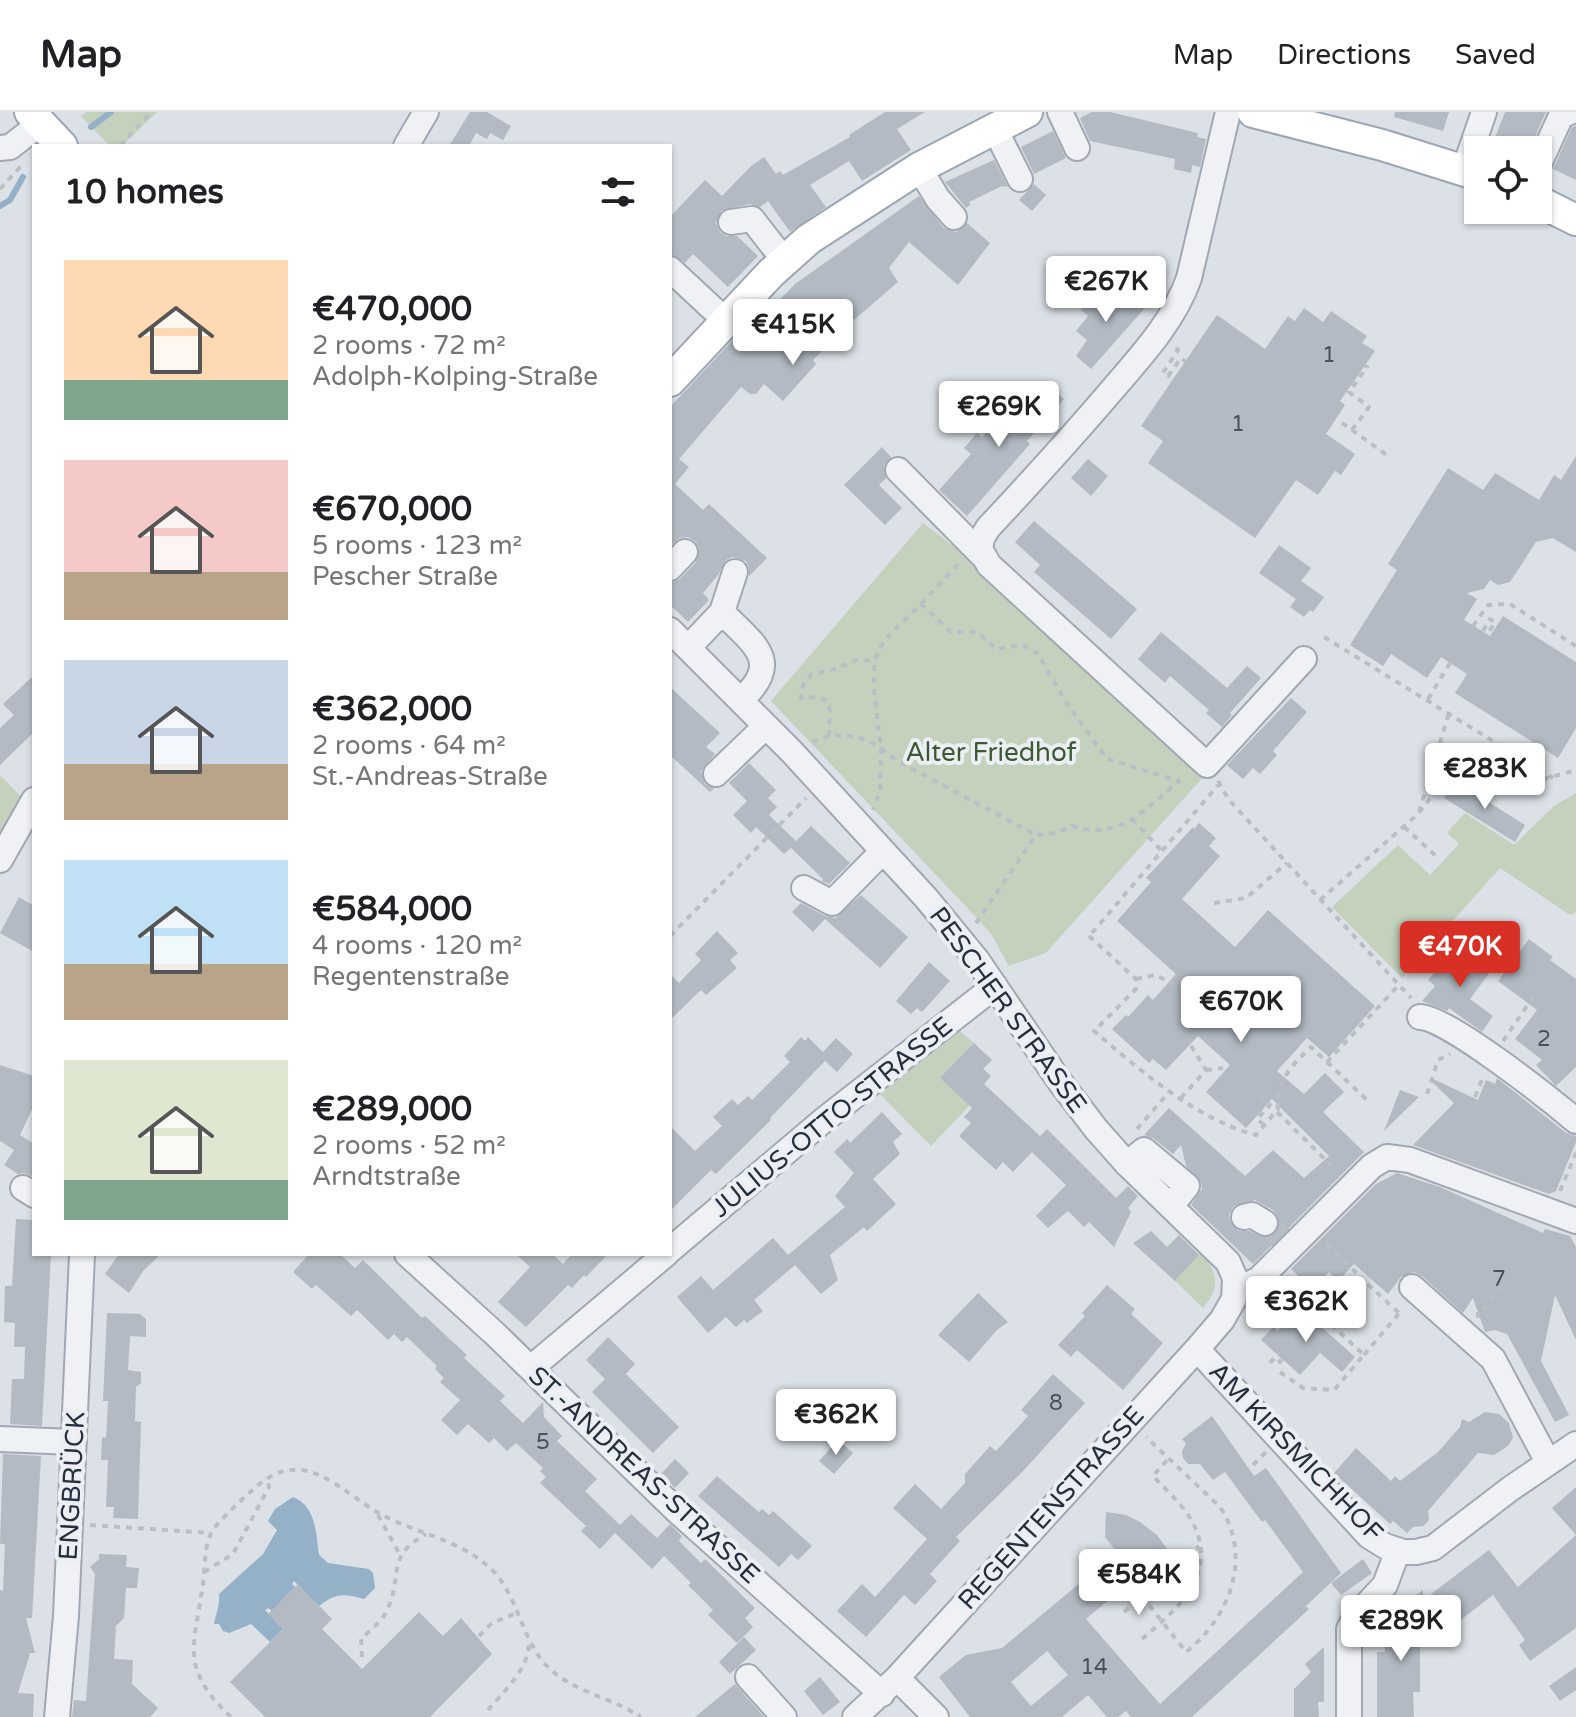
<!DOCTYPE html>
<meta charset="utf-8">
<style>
:root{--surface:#fff;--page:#f6f6f6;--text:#202124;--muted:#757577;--line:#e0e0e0;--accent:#d93025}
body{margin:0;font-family:"Varela Round",sans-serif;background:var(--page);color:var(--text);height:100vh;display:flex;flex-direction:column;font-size:30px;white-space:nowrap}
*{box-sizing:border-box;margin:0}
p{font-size:26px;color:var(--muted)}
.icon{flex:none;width:44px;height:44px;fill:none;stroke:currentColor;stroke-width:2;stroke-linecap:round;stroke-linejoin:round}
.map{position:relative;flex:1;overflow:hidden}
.side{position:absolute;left:32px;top:32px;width:640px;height:1112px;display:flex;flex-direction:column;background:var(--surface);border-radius:0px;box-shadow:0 2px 6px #0004}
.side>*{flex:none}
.controls{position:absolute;left:1464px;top:24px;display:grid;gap:16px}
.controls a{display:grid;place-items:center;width:88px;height:88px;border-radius:0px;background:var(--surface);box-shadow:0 2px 6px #0004;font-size:40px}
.price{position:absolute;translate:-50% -68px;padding:0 18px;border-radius:8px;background:#fff;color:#222;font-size:26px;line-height:52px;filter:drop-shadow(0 2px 4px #0008)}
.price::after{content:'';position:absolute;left:50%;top:48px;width:24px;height:18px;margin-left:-12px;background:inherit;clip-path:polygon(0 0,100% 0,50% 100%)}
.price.selected{background:var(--accent);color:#fff}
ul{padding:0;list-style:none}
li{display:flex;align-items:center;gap:24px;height:200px;padding:0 32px}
li span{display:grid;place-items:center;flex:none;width:224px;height:160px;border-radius:0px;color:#555}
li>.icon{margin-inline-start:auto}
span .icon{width:96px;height:96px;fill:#fffc;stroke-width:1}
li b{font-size:34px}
h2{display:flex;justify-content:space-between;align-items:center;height:96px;padding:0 32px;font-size:34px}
header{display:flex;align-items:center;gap:48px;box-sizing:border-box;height:112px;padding:0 40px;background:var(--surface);border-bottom:2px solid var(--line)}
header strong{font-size:38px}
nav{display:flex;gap:44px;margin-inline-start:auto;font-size:28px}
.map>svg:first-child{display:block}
</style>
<header>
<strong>Map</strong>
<nav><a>Map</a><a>Directions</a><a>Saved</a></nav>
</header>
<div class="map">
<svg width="1576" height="1605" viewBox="0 0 1576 1605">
<rect width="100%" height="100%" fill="#dce1e7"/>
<path fill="#c3d1bd" d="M87,0H157L122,34H110L81,4Z
M923,411L956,436L1197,656L1203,665L1046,841L1009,854L991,822L975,804L771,589Z
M0,663L22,686L0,724Z
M1576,681V800L1570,803L1500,756L1402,866L1332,795L1398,733L1430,763L1459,732L1448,722L1449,718L1465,701L1514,733L1554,694Z
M960,919L974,931L941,966L970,993L931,1034L880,982Z
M1201,1141C1218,1160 1221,1176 1203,1196L1175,1169Z"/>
<path fill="#95b1c8" d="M293,1385C316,1394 316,1421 319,1443L328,1451L369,1457L373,1461L375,1476L364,1487C344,1481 335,1481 319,1494L294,1469L292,1472L295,1475L272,1499L268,1496L265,1498L283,1517L270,1530L251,1512L229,1521L223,1519L219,1512H214C216,1501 220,1494 219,1482L263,1442L277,1418L268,1409L275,1397Z"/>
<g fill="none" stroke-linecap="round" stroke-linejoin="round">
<path stroke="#95b1c8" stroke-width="6" d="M91,15L111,0
M0,94L10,88L23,65"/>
</g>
<path fill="#b3bac3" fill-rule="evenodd" d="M470,0H487L511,14L503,28L490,21L487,27L476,21L469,34H449Z
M885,0H925L897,17L911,38L862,69L849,49L810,73L826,95L790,120L768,89L760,95L750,92L721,99L716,111L720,120L726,124H737L758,144L728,175L693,142L685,151L670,142V105L705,68L722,84L751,54L764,45L776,62L780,59L783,63L850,25L849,23Z
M1092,0H1110L1198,21L1197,25L1206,27L1200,55L1192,53L1191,61L1174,57L1175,47L1090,29L1080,6Z
M1395,0H1449L1443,19L1394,5Z
M1505,0H1546L1529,38H1522L1494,28Z
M1576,14V68L1553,57L1572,15Z
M1053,19L1066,46L1034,62L1021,35Z
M994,48L1008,75L1002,74L969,90L970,93L966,96L945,70Z
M1034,72L1046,83L1032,99L1019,88Z
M919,84L943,115L956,120L967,111L990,131L958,173L909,130L889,156L898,170L854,208L850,204L826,228L830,231L813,248L816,252L783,289L764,272L756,282H750L741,275L679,347L689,355L675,372L703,398L709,392L767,446L749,464V456L746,449L733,445L726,448L718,463L703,481L709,488L688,510L670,493V471L680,467L696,450L699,436L696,430L688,425L680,426L670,434V295L747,213L752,217L795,172Z
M1122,176L1145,196L1091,257L1076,244L1087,228L1076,219L1088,204L1081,198L1100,177L1112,187Z
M1304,196L1323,210L1331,199L1367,224L1362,231L1375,239L1340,289L1345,293L1326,322L1355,342L1341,363L1335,359L1318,383L1296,368L1255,426L1148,351L1163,329L1141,314L1217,203L1265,237L1288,204L1295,209Z
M1049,274L1064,287L1027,329L1030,332L967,404L939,378L971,342L964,336L977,321L982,325L1024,277L1038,288Z
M882,335L891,345L884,353L886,366L879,373L902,396L885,413L844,373Z
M1576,344V440L1553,426L1536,430L1510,470L1498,473L1490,468L1484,477L1467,481L1477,487L1464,508L1490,524L1503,504L1576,550V616L1558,646L1455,581L1467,562L1441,545L1427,566L1391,542L1383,554L1350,533L1397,458L1388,452L1448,356L1483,378L1495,361L1539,388L1554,363L1561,368Z
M1088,347L1108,364L1091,384L1071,366Z
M1034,409L1137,497L1111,527L1034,460L1040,453L1015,430Z
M1279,433L1311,456L1301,469L1324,485L1313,500L1310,498L1304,505L1290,495L1296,487L1259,461Z
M1161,520L1227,576L1247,554L1261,566L1230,601L1232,603L1222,615L1206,601L1209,598L1170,564L1165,571L1138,547Z
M34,563V620L0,653V616L14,603L3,592Z
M670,575L720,621L706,635L715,642L701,659L705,672L714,677L710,680L670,643Z
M1291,586L1307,600L1273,639L1277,643L1260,662L1253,656L1243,667L1227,653Z
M749,651L776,678L768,686L777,695L769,703L796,729L811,714L850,751L829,772L822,769L823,767L791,736L784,742L756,715L751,721L733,703L747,689L729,671Z
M1455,669L1525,713L1515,730L1444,686Z
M1199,711L1216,726L1209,734L1220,744L1182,787L1235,835L1268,798L1375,894L1329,945L1307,926L1277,959L1304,982L1325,961L1344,980L1323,1000L1364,1040L1253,1152L1191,1093L1202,1077L1201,1070L1186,1054L1181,1033L1173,1042L1153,1026L1144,1023L1169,996L1245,1064L1273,1038L1304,1066L1329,1044L1272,987L1246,1016L1206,980L1230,953L1198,924L1166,958L1153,947L1149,951L1112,917L1126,903L1128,905L1148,883L1153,888L1176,862L1117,809L1151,770L1146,766L1193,715L1194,717ZM1255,1088L1273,1098L1278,1105V1118L1271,1124L1264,1126L1250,1119H1239L1230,1109L1229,1102L1234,1094Z
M861,783L908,825L880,856L825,807L813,820L792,800L801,791L825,804L835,806Z
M19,785L34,794V840L0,821Z
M717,819L738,841L730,848L737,856L706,883L701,878L670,908V862L679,871L701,848L695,842Z
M1529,827L1553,845L1550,848L1576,867V955L1556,974L1536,953L1542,948L1515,927L1537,898L1498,869Z
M1453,839L1467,852L1476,843L1493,856L1470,887L1493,904L1482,920L1449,896L1447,899L1422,889L1435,874L1428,868Z
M929,850L950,869L922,900L917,896L911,902L896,889Z
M801,925L805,929L808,925L823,940L836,926L853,942L837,960L825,949L770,1006L771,1008L716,1062L711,1058L670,1099V1014L695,1039L722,1014L713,1005L732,987L738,993L748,984L752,988L790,950L784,944Z
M974,931L992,948L983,957L991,964L984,972L1040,1024L1047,1017L1116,1086L1128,1074L1138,1084L1128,1096L1131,1100L1114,1135L1089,1110L1084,1115L1068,1099L1048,1116L1036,1104L1066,1073L1032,1040L1013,1060L1003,1050L996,1058L959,1024L971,1011L964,1005L972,996L940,966Z
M0,953L34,964V993L20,1023L34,1032V1065L24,1061L18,1062L4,1053L14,1038L0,1029Z
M1431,966L1478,988L1486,968L1495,972L1497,966L1566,1021L1576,1024V1030L1556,1079L1549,1082L1413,1033L1454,991L1430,968Z
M1400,978L1419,985L1384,1019Z
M882,1000L902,1022L893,1030L900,1042L873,1067L896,1092L867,1119L864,1115L830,1143L838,1168L821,1182L795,1153L754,1188L763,1199L747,1211L744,1208L736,1215L726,1205L708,1221L677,1185L701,1164L713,1178L773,1126L788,1143L845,1095L835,1084L854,1061L834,1040L847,1027L850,1031Z
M1397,1061L1440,1075L1543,1121L1545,1117L1570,1124L1576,1135V1228L1555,1183L1541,1249L1569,1303L1555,1310L1507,1222L1495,1218L1485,1220L1473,1186L1463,1201L1422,1164L1414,1160L1401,1165L1388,1182L1354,1152L1338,1169L1329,1160L1312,1177L1291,1157L1376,1072Z
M16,1107L34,1108V1142H51L42,1314L10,1312L12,1267H24L25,1235H14L15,1211L4,1210L5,1174H12Z
M1151,1119L1167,1135L1179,1123L1199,1143L1175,1169L1133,1131Z
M119,1142H161L143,1159L129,1181L105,1162Z
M309,1142H340L355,1156L363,1148L422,1206L425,1204L467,1243L464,1246L505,1284L500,1289L523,1311L543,1290L544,1305L562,1324L557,1329L597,1367L585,1379L620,1413L631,1402L657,1426L670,1412L682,1424L679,1429L701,1451L705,1447L755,1496L745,1506L753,1515L737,1531L708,1503L713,1498L688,1473L691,1471L664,1444L652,1457L615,1421L600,1437L581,1419L586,1414L540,1371L546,1365L540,1359L543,1356L516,1331L507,1339L494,1326L489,1331L468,1312L457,1323L441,1308L460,1288L440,1270L444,1266L435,1257L437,1254L407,1225L402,1230L394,1222L388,1228L357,1198L351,1204L316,1173L312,1177L293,1160Z
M516,1142H552L563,1152L572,1142H608L586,1165L584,1163L572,1176L568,1173L526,1215L498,1190L530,1155Z
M1107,1173L1135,1197L1131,1202L1163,1231L1123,1278L1077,1238L1071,1245L1058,1233L1085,1204L1082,1201Z
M978,1181L1008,1210L997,1218L969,1250L938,1223Z
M1299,1195L1355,1245L1342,1260L1320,1241L1300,1263L1261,1228L1273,1215L1278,1219Z
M107,1201L140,1202L146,1207V1225L130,1224L128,1258L141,1260V1271L136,1275L135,1309L141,1310L138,1407L113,1406L114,1395H106L108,1348H101L102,1325L106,1326L108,1289H103Z
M608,1225L635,1252L626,1262L679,1315L653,1341L592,1280L605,1267L586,1248Z
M1053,1262L1085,1291L1024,1358L956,1425L960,1429L930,1462L937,1469L915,1493L904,1483L866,1525L837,1499L862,1472L875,1485L927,1427L893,1396L915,1372L941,1397L965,1371V1362L990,1334L996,1339L1028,1304L1021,1298Z
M1485,1300L1499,1302L1509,1311L1513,1326L1508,1334L1494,1343L1478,1341L1428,1399L1429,1408L1423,1414L1413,1415L1407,1421L1393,1409L1390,1412L1334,1361L1356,1336L1391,1369L1395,1364L1400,1369L1438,1340L1460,1315L1462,1307L1469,1310Z
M1212,1304L1254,1364L1266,1356L1341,1461L1306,1494L1309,1497L1192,1605H1131L1126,1599L1118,1605H1107L1088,1583L1062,1605H970L939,1565L966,1543L1002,1536L1117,1440L1105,1425L1106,1400L1126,1403L1140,1410L1157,1423L1168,1438L1152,1452L1154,1457L1141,1468L1137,1464L1086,1507L1160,1592L1303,1460L1265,1408L1262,1410L1225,1360L1213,1368L1200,1352H1188L1183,1346L1182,1339L1186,1332L1182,1327ZM1047,1539L1068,1563L1031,1594L1011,1570Z
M838,1328L853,1341L834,1362L819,1349Z
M3,1342L41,1344L32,1506H26L35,1541H30L18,1581L34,1582L33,1605H0V1478L3,1479L5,1432H0Z
M675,1347L689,1361L675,1376L661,1362Z
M717,1364L759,1400L762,1397L769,1403L773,1399L812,1434L798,1448L791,1442L779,1455L698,1384Z
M1576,1375V1516L1530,1549L1519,1533L1525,1528L1493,1483L1454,1513L1431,1482L1489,1438L1518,1475L1576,1423L1552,1396Z
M99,1442L127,1443L126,1455L139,1456L137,1476H126L124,1506L116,1514L114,1547L133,1548L132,1572L158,1596L150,1605H72L74,1588L86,1589L95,1462L90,1455L99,1447Z
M1363,1447L1372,1461L1341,1483L1331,1471Z
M298,1472L332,1507L322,1517L362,1557L419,1500L443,1524L461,1506L492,1542L430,1605H265L230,1570L283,1517L268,1502Z
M1423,1478L1424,1535H1420V1580H1413L1414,1605H1377V1540H1385L1384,1508L1415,1507L1404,1492Z
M744,1525L756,1538L730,1562L719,1550Z
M1324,1535V1590H1318L1319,1605H1294V1577L1311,1560L1305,1552Z
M1576,1555V1578L1560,1589L1549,1574Z
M820,1565L840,1590L823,1603L804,1579Z
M735,1572L764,1605H695Z"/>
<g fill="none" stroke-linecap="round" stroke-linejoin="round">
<path stroke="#b7bdc5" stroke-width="24" stroke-dasharray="24 12" stroke-linecap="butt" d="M1265,1111L1281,1126"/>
<defs>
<path id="minor" d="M1060,0L1077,36
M1228,0L1189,166C1174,209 1141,244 1112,278C1072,325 1030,371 988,416L982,426L980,437L989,453L1207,653L1304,547
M994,15L1020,67
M406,34L426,0
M0,36L10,35L41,11
M1538,54L1561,4L1570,0
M919,56L938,87L954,105
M1464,58L1484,0
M731,110L752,107L784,148
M670,157L726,209
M898,358L982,443
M670,456L685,440
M722,500L735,460
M670,518L792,640L927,787L977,848L1060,970L1096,1017L1127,1052L1228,1150L1235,1166L1234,1187L1222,1208L1197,1237L897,1566L855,1605
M688,536L722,500C753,532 784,549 741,588
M716,662L766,614
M0,748L34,688
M804,776L832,791L883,739
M1420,905C1448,906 1550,987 1576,1009
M1127,1052L1144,1038L1187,1074L1171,1094
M23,1076L34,1083
M1244,1105L1252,1103L1265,1111
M670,1138L825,1007L995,874
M407,1142L494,1221L676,1398L882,1582
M1412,1175L1493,1247L1548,1350
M1236,1179L1259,1167L1372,1054L1387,1045L1410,1048L1576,1109
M1197,1237L1369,1424L1385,1434L1403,1440H1416L1433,1436L1510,1377L1576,1332
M531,1256L666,1142
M0,1327L74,1330
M748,1565L784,1605
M897,1566L936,1605
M57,1605L66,1504L82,1142
M1349,1605V1517L1356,1504L1385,1473L1398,1438"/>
<path id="major" d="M30,0L62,34
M1253,0L1382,33L1478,63
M1538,89L1576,108
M670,269L771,161L809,127L919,56L1027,0"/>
</defs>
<use href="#minor" stroke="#a1a8b1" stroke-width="28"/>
<use href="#major" stroke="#9ba6b3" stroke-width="34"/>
<path stroke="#babfc5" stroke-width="4" stroke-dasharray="6 6" stroke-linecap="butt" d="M120,34L151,0
M0,77L22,53
M1176,236L1178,238L1163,261L1168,264L1181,246L1186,250
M1342,311L1391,346
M1352,318L1369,295L1349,280L1367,255L1365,254
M921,492L960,450
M1473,514L1488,493L1510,492L1576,534
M1483,519L1490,507L1495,510L1488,521
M1324,525L1553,666
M1428,587L1450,551
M829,624L830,598L826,588L816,585L801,586L804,571L812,562L836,557L856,548L875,549
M812,630C834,620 861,621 881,637L880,680L873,698
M1218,669L1229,688L1411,886
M1419,700L1449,601
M1132,707L1162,739
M1404,715L1436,744
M1320,788L1418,702L1453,657L1487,683L1576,658
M1214,791L1246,786L1287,751
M976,811L1036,723L1057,721L1072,714C1119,730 1145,697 1179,669L1107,647L1067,592L1038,542L1023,533L996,537L977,520H951L921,492C907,507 887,522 878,540C868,561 879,612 881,637L896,648L1036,723
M1092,821L1219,672
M670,824L806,686
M1089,824L1136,867V877L1094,919C1141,959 1196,1007 1256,1023L1278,997C1275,970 1293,952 1311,935L1327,950L1399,873
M1136,867L1155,863L1183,876
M1503,929L1536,881
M1327,950L1367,988
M1206,958L1223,956
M1427,982L1438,948L1450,942
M1259,984L1270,993L1257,1007L1264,1013
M1475,985L1483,965
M1181,986L1206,958L1190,932
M1277,1000L1336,1058
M1137,1017L1169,980
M1560,1079L1576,1041
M1326,1132L1360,1164
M1292,1176L1300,1174C1326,1196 1335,1168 1361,1166L1399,1201
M1478,1206V1200L1485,1196L1503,1171L1499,1167
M1312,1210L1319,1202
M1364,1243L1401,1199
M1270,1251L1275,1245L1280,1250L1282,1247
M1280,1260L1303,1276L1334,1278L1364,1243L1284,1169
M1253,1353L1266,1340
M378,1403L400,1443
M90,1413L211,1421
M204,1460L233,1442L269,1375L267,1365
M1142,1484L1186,1540C1230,1505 1253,1445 1220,1395L1146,1325
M1124,1500L1199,1434
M479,1524L492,1511L517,1501
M1142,1527C1179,1496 1222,1459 1190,1406C1181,1391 1165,1377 1153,1364L1169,1346
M362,1545L361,1527C370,1518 382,1510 387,1498C404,1463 384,1446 426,1422
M488,1598C504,1579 528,1558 529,1532
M231,1605C179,1556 194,1535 203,1472C205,1457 204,1438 210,1424C214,1413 225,1405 233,1396C256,1375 276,1350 311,1360C338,1369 359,1391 384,1404C419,1422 463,1429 492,1458C520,1486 521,1530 550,1557C574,1580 613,1586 641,1605"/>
<use href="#minor" stroke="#eff1f5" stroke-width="24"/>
<use href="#major" stroke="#fff" stroke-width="30"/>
</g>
<g text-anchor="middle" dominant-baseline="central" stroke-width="8" stroke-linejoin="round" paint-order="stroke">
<g font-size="22" fill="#48525e">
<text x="1329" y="243">1</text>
<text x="1238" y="312">1</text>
<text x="1544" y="927">2</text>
<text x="1499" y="1167">7</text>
<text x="1056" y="1291">8</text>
<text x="543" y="1330">5</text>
<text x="1094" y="1555">14</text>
</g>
<g font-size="26" fill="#3c5932" stroke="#ebeff4">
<text x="991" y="640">Alter Friedhof</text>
</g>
<g font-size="26" fill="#252f3d" stroke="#ebeff4">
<text transform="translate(1008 898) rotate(54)">PESCHER STRASSE</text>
<text transform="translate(832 1005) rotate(-39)">JULIUS-OTTO-STRASSE</text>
<text transform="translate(1296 1340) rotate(46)">AM KIRSMICHHOF</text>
<text transform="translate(644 1363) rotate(43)">ST.-ANDREAS-STRASSE</text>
<text transform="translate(72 1374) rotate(-87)">ENGBRÜCK</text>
<text transform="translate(1051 1396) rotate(-48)">REGENTENSTRASSE</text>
</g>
</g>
</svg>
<div class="controls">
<a><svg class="icon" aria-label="locate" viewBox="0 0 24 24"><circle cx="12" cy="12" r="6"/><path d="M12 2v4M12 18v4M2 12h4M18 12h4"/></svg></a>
</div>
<b class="price" style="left:1106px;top:212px">€267K</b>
<b class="price" style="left:793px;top:255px">€415K</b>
<b class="price" style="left:999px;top:337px">€269K</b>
<b class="price" style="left:1485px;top:699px">€283K</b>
<b class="price selected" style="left:1460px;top:877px">€470K</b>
<b class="price" style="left:1241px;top:932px">€670K</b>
<b class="price" style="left:1306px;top:1232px">€362K</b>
<b class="price" style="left:836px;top:1345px">€362K</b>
<b class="price" style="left:1139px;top:1505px">€584K</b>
<b class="price" style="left:1401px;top:1551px">€289K</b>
<section class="side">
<h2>10 homes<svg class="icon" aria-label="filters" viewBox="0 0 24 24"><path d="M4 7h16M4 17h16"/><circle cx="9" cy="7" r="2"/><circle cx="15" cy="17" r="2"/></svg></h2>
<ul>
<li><span style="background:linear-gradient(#ffd9b3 75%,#7fa58c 0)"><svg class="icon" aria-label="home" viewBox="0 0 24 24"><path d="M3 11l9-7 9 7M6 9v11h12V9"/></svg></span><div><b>€470,000</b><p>2 rooms · 72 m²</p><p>Adolph-Kolping-Straße</p></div></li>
<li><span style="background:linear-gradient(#f6c9c9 70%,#b9a48a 0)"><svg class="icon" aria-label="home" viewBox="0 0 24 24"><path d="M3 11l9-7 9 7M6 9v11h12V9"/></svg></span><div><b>€670,000</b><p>5 rooms · 123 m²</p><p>Pescher Straße</p></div></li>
<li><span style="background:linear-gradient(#c9d6e8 65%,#b9a48a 0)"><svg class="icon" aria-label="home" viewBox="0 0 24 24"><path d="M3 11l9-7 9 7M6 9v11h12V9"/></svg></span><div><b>€362,000</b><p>2 rooms · 64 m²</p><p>St.-Andreas-Straße</p></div></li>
<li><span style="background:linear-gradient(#bfe0f5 65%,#b9a48a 0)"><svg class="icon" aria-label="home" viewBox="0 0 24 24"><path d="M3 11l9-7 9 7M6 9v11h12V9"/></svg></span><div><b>€584,000</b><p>4 rooms · 120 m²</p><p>Regentenstraße</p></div></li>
<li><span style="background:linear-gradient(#dfe7d0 75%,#7fa58c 0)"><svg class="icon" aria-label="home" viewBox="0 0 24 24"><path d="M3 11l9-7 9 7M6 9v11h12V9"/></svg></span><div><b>€289,000</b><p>2 rooms · 52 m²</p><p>Arndtstraße</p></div></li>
</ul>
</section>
</div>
